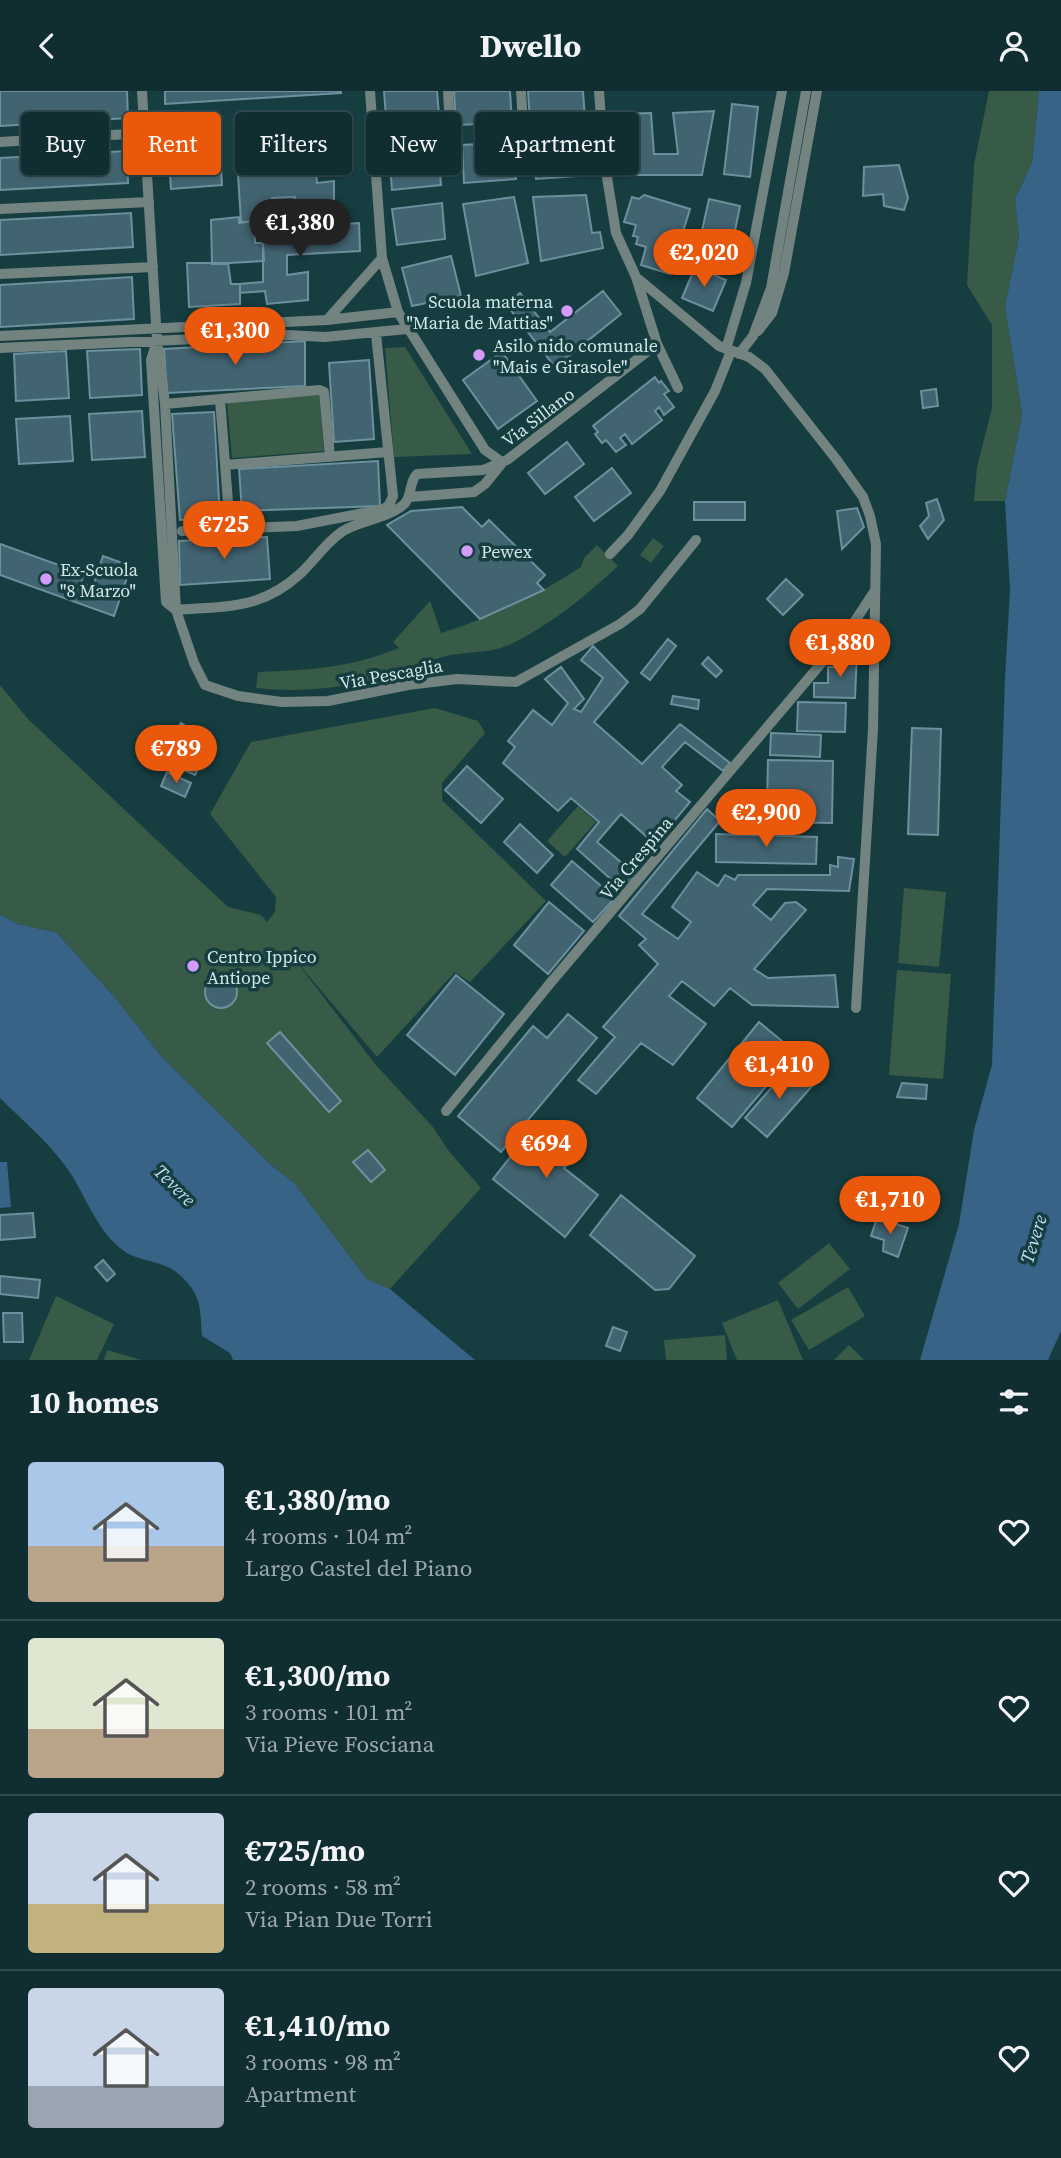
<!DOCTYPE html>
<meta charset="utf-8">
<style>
:root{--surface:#102e31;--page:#1e3a3d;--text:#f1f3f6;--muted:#9ca8ab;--line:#304a4d;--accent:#ea580c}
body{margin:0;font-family:"Source Serif 4",serif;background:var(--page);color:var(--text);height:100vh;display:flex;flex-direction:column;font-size:26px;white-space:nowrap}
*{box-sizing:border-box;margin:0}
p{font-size:23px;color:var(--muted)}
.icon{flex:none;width:38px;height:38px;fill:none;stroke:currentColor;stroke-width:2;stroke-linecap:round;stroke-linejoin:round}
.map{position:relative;height:1269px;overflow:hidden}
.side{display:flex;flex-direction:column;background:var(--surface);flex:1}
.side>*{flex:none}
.hud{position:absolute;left:21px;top:21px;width:700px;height:63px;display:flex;gap:14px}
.price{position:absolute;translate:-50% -60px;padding:0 16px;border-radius:24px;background:var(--accent);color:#fff;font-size:23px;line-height:46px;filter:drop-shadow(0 2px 4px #0008)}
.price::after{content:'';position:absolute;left:50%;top:42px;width:21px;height:16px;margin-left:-10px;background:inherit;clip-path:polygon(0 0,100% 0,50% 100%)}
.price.on{background:#222;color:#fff}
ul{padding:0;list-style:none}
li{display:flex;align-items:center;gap:21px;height:175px;padding:0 28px}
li+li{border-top:2px solid var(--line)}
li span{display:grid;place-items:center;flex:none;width:196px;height:140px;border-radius:7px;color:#555}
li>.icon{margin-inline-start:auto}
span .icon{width:84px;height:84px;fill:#fffc;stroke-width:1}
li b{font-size:30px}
h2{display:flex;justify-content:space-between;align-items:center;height:84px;padding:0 28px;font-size:30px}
.pill{padding:0 24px;border-radius:7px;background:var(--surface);box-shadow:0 2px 5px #0004,0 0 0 2px var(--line);font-size:24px;line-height:63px}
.pill.on{background:var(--accent);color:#fff}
header{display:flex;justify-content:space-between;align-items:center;height:91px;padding:0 28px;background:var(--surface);font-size:32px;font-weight:700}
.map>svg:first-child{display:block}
</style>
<header><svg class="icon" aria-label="back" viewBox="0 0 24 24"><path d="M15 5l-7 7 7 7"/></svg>Dwello<svg class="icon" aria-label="person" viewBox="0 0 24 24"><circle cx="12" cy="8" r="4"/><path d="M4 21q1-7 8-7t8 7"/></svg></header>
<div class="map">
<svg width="1061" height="1269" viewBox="0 0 1061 1269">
<rect width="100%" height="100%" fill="#163e41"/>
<path fill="#375b46" d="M989,0H1039L1032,72L1015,108L1019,146L1005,215L1022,323L1005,410H974L977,376L992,317V234L967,194L974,74Z
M405,256L472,363L394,366L385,257Z
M319,303L324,360L232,367L227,310Z
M653,447L664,455L651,472L640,464Z
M597,454L618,475C586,505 549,535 509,554C489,563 467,560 446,565C425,570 406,581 385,586C344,597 298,602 256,597L258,581C311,579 349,577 399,557L393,551L430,510L441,542C491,526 537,505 581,476L584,467Z
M0,594L28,628L228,816L261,824L267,831L275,821L276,806L210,723L251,651L435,617L478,630L485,642L442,692V709L546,810L470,891L455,881L377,966L292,865L375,973L433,1036L448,1059L481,1097L390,1198L367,1188L294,1092L270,1073L161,965L117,909L56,841L17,833L0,823Z
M578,715L596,731L565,766L547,750Z
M904,797L946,801L939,876L898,872Z
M897,879L951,883L943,988L889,984Z
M829,1152L850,1178L798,1218L778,1192Z
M848,1196L865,1225L809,1259L791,1229Z
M56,1205L114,1233L97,1269H29Z
M778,1209L803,1269H737L722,1232Z
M725,1244L727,1269H666L664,1249Z
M849,1254L864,1269H834Z
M107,1259L141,1269H104Z"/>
<path fill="#376387" d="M1039,0H1061V1240L1048,1269H920L959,1133L974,1039L992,974L1005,588L1010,499L1005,410L1022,323L1005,215L1019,146L1015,108L1032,72Z
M0,823L17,833L56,841L117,909L161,965L270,1073L294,1092L367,1188L390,1198L475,1269H233L230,1262L202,1245C200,1219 202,1205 182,1186C163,1167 139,1173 120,1157C94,1136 84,1099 64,1073C46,1049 21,1028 0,1007Z
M0,1071H7L11,1116L0,1117Z"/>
<path fill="#426471" stroke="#6c909d" stroke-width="2" d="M0,0H127L128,27L0,35Z
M165,0H341V2L165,13Z
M384,0H437L440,35L387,39Z
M454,0H510L512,32L456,34Z
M528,0H583L585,29L530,31Z
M732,13L758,16L750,86L724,83Z
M714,20L702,84H619L614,23L651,22L654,63H678L673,22Z
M349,31L352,71L315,73L317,92L334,90V128L298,130L295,106L272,107L273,113H283V128L241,131L238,84L254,82L252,37Z
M205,41V44L219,43L222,94L171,98L167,44Z
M588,46L591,84L536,88L535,50Z
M513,51L516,88L464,92L462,54Z
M438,58L441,94L392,99L389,62Z
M127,60L128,92L0,99V67Z
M899,74L908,107L904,119L884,115L883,103L863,105L864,76Z
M586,104L592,142L600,141L603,157L541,170L533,106Z
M644,104L690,118L670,183L641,174L646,156L636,153L638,146L633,145L636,134L624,131L632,106L639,108Z
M514,106L528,172L476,185L463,113Z
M709,108L740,115L728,174L696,167Z
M442,112L445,148L397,154L392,118Z
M131,122L133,156L0,164V129Z
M239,126V132L254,130L255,152H263L264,170L212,173L211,129Z
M298,130H314L316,135L359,132L360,160L287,164V184L308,181V209L267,213L265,200L240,202V193L263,191V152L299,150Z
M451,165L461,205L412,215L402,177Z
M187,172H228L231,193H240V213L189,216Z
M695,176L726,189L713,220L682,207Z
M132,186L134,228L0,236V194Z
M603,200L621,223L555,276L506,213L520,202L550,241Z
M305,250V295L167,302L164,258Z
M140,258L142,304L90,307L87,260Z
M66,260L69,307L16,310L14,263Z
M502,261L537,310L498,338L463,289Z
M369,269L374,348L334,351L329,272Z
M655,286L659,292L661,290L669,300L664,303L674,316L664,324L659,316L655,320L662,329L632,353L625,343L620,347L626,354L616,361L606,349L602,352L595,343L598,341L593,335Z
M936,298L938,315L923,317L921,300Z
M142,320L145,366L92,369L89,323Z
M214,321L220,426L180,429L172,323Z
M70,325L73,370L19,373L16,328Z
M567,351L584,373L545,403L528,382Z
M378,370L380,415L242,420L239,378Z
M612,377L631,402L594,430L575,406Z
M937,408L944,429L928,448L920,435L929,425L926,412Z
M694,411H745V429H694Z
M462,416L482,436L489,429L545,484L537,492L544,499L480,528L387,434L411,420Z
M857,417L864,436L842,458L837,420Z
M267,446L270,488L180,494L179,450Z
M0,453L84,483L81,492L93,496L103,465L131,475L114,525L0,484Z
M786,488L803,504L783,524L767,508Z
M668,548L676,555L650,589L641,582Z
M593,555L628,591L594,631L642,673L680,633L730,672L723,680L685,651L662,676L682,694L676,700L690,711L655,753L621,723L597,751L636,784L624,800L577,758L599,731L571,707L558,720L503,672L515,656L508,650L533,619L552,634L568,612L545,588L561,576L584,608L574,618L581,621L603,587L581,569Z
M839,560L857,561L855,607L814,606V592H828V576H839Z
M708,566L722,580L716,586L702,573Z
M673,605L699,609L698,618L671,613Z
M798,611L846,612L845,641L797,640Z
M181,632L199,643L191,656L173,645Z
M912,637L941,638L938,744L908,743Z
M771,642L821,644L820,666L770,664Z
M185,664L201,672L195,684L179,677Z
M768,669L833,670L832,732L725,730V708L767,709Z
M467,675L503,708L481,732L445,699Z
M167,681L191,692L185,706L161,695Z
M707,718L720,730L642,823L678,848L691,831L672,816L697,781L718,795L725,784L735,789L738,784H830V774L838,776V766L854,768L849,800L767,798L753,814L771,829L785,812L796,811L806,819L754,878L768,887L835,884L838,916L752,914L730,897L714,915L682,890L669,905L706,933L673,974L641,952L596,1003L578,989L615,946L603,936L658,873L639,854L646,848L619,825Z
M520,733L553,764L537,782L504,751Z
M716,743L817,746L816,773L716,771Z
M572,770L615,807L593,831L551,794Z
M549,811L584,840L548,883L514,854Z
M456,884L504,923L455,984L407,944Z
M205 901a16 16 0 1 1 32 0a16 16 0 1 1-32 0Z
M568,923L597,947L501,1061L458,1025L533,935L547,947Z
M759,931L795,961L732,1036L697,1007Z
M280,941L341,1010L329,1021L267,952Z
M791,974L813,994L767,1046L745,1027Z
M902,992L927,994L926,1008L897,1006Z
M538,1031L577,1061L564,1077L598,1104L565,1146L493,1088Z
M368,1059L385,1079L371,1091L353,1071Z
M621,1104L695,1165L669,1198L655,1199L590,1144Z
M33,1122L35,1146L0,1149V1124Z
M877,1127L908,1137L898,1166L883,1160L884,1149L871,1145Z
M103,1169L115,1183L107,1190L95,1176Z
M0,1185L40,1189L38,1207L0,1203Z
M3,1222H22L23,1251H4Z
M613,1236L627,1241L620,1260L606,1255Z"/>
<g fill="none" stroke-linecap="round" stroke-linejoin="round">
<path stroke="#73837f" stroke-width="10" d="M142,0L157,249L165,313L176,519L194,572L205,594L238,605L282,611L328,610L408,594L457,588L516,591L620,533L640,518L696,449
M370,0L382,167L398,221L485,359L502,371
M448,0L450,38
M521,0L523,32
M599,0L604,68L616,142L636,186L657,253L678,297
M0,51L144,42
M0,118L149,111
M0,183L153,176
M636,186L719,255L749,266L765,278L836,368L863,406L870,425L876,453L873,638L856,917
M327,229L382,167
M758,240L772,222L784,182L817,0
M0,245L327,229L398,221
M156,253L151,269L166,511L176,519
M0,257L286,244L325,246L407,238
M726,258L746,192L782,0
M739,263L753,245L771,197L806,0
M220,308L230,437
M165,313L319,299L324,301L330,366
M225,374L388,361
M409,406L474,401L485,393L502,372
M182,440L297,435L384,418L389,414L393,405L376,243
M610,463L628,444L660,400L715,300L731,260
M176,519C227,515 261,519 301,482C315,469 326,451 343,440C361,429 385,428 402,415C413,407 408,392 417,383L483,379L507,369L657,253
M446,1020L552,890L847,542L874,501"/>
</g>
<g fill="#d59bfa" stroke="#163e41" stroke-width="2.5">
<circle cx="567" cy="220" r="7"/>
<circle cx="479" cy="264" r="7"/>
<circle cx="467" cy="460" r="7"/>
<circle cx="46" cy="488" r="7"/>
<circle cx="193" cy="875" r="7"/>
</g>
<g text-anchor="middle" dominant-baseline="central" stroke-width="7" stroke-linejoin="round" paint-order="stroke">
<g font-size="18" fill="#d1e6e7" stroke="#163e41" text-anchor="start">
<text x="553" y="210" text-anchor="end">Scuola materna<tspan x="553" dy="21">"Maria de Mattias"</tspan></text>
<text x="493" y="254">Asilo nido comunale<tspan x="493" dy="21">"Mais e Girasole"</tspan></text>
<text x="481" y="460">Pewex</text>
<text x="60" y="478">Ex-Scuola<tspan x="60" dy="21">"8 Marzo"</tspan></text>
<text x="207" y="865">Centro Ippico<tspan x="207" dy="21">Antiope</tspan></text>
</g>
<g font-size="18" fill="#d1e6e7" stroke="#163e41">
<text transform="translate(538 326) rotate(-37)">Via Sillano</text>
<text transform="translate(391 583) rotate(-10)">Via Pescaglia</text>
<text transform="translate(636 767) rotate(-50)">Via Crespina</text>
</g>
<g font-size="19" font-style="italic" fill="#c3ddf4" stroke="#163e41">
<text transform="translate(175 1094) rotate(45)">Tevere</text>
<text transform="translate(1033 1148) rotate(-73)">Tevere</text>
</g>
</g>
</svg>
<b class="price on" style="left:300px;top:168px">€1,380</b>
<b class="price" style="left:704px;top:198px">€2,020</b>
<b class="price" style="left:235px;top:276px">€1,300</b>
<b class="price" style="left:224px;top:470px">€725</b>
<b class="price" style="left:840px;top:588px">€1,880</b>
<b class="price" style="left:176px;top:694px">€789</b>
<b class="price" style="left:766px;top:758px">€2,900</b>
<b class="price" style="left:779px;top:1010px">€1,410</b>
<b class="price" style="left:546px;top:1089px">€694</b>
<b class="price" style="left:890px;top:1145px">€1,710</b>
<div class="hud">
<a class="pill">Buy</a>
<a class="pill on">Rent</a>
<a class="pill">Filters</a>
<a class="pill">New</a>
<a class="pill">Apartment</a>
</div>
</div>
<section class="side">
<h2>10 homes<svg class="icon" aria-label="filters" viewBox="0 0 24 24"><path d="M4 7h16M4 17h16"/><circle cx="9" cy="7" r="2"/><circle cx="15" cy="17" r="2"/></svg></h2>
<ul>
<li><span style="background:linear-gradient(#a9c7e8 60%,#b9a48a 0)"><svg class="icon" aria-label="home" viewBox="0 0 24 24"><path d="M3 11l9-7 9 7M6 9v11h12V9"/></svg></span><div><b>€1,380/mo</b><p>4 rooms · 104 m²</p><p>Largo Castel del Piano</p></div><svg class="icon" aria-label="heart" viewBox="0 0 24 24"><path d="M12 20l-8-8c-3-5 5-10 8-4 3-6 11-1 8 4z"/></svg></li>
<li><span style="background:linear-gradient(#dfe7d0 65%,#b9a48a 0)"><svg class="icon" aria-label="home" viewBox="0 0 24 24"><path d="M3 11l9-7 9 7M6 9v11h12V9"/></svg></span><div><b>€1,300/mo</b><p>3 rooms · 101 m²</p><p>Via Pieve Fosciana</p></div><svg class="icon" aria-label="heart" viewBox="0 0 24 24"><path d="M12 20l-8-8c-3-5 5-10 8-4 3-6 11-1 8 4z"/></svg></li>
<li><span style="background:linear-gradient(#c9d6e8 65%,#c2b280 0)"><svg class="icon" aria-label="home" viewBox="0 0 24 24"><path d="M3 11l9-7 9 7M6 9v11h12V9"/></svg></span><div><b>€725/mo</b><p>2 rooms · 58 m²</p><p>Via Pian Due Torri</p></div><svg class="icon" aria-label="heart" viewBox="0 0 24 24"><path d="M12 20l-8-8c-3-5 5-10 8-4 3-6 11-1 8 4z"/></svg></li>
<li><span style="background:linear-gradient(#c9d6e8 70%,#9aa5b1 0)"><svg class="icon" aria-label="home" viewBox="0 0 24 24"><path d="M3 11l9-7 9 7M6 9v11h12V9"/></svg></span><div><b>€1,410/mo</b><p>3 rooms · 98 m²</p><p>Apartment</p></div><svg class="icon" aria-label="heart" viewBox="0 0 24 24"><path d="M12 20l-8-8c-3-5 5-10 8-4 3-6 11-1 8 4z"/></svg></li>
</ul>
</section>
